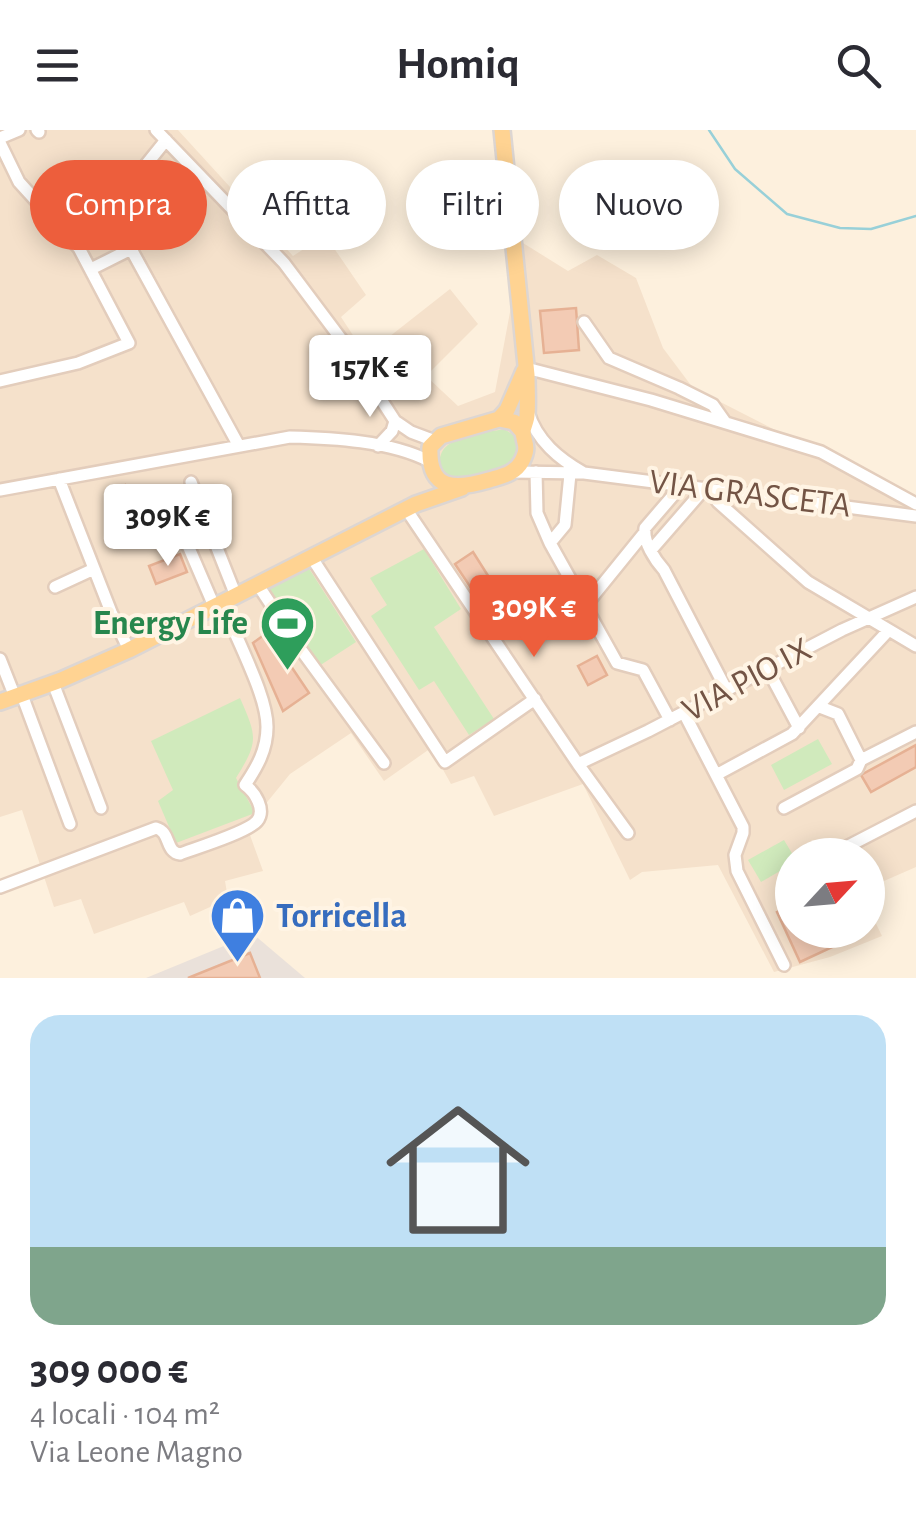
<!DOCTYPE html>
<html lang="it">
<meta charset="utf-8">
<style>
:root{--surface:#fff;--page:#f7f7f7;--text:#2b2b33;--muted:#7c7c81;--accent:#ed5e3c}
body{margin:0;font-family:"Alegreya Sans",sans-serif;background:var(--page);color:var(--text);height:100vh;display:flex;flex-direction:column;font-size:38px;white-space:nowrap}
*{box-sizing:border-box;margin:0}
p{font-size:32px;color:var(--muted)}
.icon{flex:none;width:55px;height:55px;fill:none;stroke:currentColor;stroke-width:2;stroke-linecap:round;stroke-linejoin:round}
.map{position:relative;height:848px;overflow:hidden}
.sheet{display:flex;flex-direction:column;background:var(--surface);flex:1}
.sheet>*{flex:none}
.hud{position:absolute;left:30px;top:30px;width:858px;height:90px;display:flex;gap:20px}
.needle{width:65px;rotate:64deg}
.tools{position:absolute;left:775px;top:708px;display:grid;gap:20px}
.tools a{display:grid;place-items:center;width:110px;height:110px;border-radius:50%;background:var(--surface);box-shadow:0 5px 25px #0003;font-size:50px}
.price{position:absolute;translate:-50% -85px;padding:0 22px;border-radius:10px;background:#fff;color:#222;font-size:32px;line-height:65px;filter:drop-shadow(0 2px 5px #0008)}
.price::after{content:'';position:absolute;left:50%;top:60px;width:30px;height:22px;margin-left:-15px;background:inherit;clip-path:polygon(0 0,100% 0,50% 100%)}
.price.selected{background:var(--accent);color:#fff}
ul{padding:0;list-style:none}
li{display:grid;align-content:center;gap:20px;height:530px;padding:0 30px}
li span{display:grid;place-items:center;height:310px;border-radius:30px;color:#555}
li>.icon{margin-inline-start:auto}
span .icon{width:180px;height:180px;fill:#fffc;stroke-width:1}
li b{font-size:42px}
.chip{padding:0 35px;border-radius:45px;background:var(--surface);box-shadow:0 5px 25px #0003;font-size:35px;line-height:90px}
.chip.selected{background:var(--accent);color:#fff}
header{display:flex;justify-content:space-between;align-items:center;height:130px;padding:0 30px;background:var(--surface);font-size:45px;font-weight:600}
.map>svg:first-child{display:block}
</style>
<header><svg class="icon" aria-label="menu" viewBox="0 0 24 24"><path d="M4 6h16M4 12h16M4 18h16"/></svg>Homiq<svg class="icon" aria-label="search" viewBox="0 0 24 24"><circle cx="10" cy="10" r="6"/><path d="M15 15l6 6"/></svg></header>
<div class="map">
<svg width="916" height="848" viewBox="0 0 916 848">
<rect width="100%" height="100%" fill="#fdf0dd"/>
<path fill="#f5e1cb" d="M0,0H178L293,126L325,105L366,165L341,187L366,225L450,159L478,194L426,246L458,276L495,262L523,113L568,141L597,125L636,148L663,218L693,258L916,372V737L868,758V725H792V800H868V777L882,806L830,827L774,842L718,735L642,742L630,750L583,654L494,686L474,646L451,654L431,618L384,651L351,603L290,644L247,697L263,741L225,751L228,769L190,786L184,772L94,804L81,769L54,777L22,680L0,687Z"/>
<path fill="#eae1da" d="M253,804L305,848H146Z"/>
<path fill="#d0eabc" d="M504,299C518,307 520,311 518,327C509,335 473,350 460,351C438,353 432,323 451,313C466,305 488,302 504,299Z
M424,419L461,479L434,497L494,589L469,605L434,551L419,560L371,486L387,475L370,448Z
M308,437L356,512L316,538L266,459Z
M240,568C257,607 259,611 236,648L255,683L176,713L158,671L173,660L151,611Z
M818,609L832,634L784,660L771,635Z
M784,710L793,725L792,734L761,752L748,730Z"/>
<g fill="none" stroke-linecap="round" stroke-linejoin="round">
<path stroke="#98d0d8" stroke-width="2.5" d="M709,0L735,39L787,84L840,98L871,99L916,86"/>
</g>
<path fill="#f3cbb4" stroke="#e6b194" stroke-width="2.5" d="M576,178L579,220L544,223L540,181Z
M125,355L141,395L128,400L112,360Z
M473,422L492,452L475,464L455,434Z
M180,424L187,442L156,454L149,436Z
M268,502L309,563L283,581L253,513Z
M597,526L607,545L588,555L578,536Z
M916,615V637L871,662L861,645Z
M792,775V800H851L854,807L800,832L777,782Z
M250,823L260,848H188Z"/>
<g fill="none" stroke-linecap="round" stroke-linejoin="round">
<defs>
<path id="minor" d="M37,0L39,2
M156,0L284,133L347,217L395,291L411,302L435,311
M0,8L19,0
M0,13L19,52L79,118L129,213L78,233L0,251
M79,118L166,10
M91,139L131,119L239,316
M584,192L609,228L679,258L713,275L725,292
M526,238L651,270L821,322L916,374
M528,282C537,311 559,329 584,343
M378,316L392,301L395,291
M512,342L584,343L916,386
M536,342L537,383L550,413
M570,344L565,395L550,413L617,533L643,540L670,590
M59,349L111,482L129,520
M191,352L236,466
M682,355L645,398C643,412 655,430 664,440L727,561
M709,358L718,372L808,452L916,516
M0,360L290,307C333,308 390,311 429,331
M406,379L578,634L628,703
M177,390L214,476
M652,419L705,358
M312,428L445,632L535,569
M258,455L299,517L384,633
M55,457L94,439
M585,476L645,402
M0,529L15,567
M768,540L799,598
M53,553L101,678
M22,565L70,694
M820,577L838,584L861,630
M684,583L743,697V703L735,725L737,741L784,835
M578,634L648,601L842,500L916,467
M716,645L792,604L888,501
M784,678L857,639L861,630L916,602
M831,725L916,681
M0,757L156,698C171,702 165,722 180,724C196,718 248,702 257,691C266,680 255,662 245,655C257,637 267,620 267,597C267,563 234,507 223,472"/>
<path id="major" d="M502,0L527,245C527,258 528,272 527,285C527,290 524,295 523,301C523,313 530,315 522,331C515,344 502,346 489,350C455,360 428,361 430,317L441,306L499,289L514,292L523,302
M499,289L507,280L524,241
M0,572L61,550L129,520L416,374L462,358"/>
</defs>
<use href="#minor" stroke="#e3cdbc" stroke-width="16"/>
<use href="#major" stroke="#ddd6d2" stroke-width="20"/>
<use href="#minor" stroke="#fff" stroke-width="11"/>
<use href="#major" stroke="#ffd392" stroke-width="15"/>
</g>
<defs>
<symbol id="stadium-pin" viewBox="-11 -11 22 30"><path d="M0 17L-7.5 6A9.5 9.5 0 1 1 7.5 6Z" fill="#2e9e5b" stroke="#fff4e4"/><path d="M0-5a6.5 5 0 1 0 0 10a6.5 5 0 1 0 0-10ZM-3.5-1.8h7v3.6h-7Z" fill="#fff"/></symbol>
<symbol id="shop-pin" viewBox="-11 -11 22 30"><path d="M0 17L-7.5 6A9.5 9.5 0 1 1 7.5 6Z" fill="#3f7fe0" stroke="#fff4e4"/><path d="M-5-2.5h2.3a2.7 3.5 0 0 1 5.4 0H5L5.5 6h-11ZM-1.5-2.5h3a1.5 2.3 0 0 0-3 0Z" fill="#fff"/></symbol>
</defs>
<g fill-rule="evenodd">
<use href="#stadium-pin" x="256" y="462" width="63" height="86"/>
<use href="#shop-pin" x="206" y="754" width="63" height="86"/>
</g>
<g text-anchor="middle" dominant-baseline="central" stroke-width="8" stroke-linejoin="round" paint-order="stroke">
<g font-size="35" fill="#735445" stroke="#fff4e4">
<text transform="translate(750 364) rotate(7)">VIA GRASCETA</text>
<text transform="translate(747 550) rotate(-28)">VIA PIO IX</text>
</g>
<g font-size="35" font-weight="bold" fill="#27864d" stroke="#fff4e4" text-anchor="end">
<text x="248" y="493">Energy Life</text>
</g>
<g font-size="35" font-weight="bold" fill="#366cbe" stroke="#fff4e4" text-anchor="start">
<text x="276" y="786">Torricella</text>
</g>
</g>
</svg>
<div class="tools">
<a><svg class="needle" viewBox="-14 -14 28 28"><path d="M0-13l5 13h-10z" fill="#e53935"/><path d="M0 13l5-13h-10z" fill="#7c7c81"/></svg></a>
</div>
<b class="price" style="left:370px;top:290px">157K €</b>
<b class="price" style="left:168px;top:439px">309K €</b>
<b class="price selected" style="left:534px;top:530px">309K €</b>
<div class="hud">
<a class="chip selected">Compra</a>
<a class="chip">Affitta</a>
<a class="chip">Filtri</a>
<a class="chip">Nuovo</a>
</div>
</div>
<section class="sheet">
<ul>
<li><span style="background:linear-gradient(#bfe0f5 75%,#7fa58c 0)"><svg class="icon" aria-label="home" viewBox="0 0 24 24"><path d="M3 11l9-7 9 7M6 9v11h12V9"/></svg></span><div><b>309 000 €</b><p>4 locali · 104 m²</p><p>Via Leone Magno</p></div></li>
</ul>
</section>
